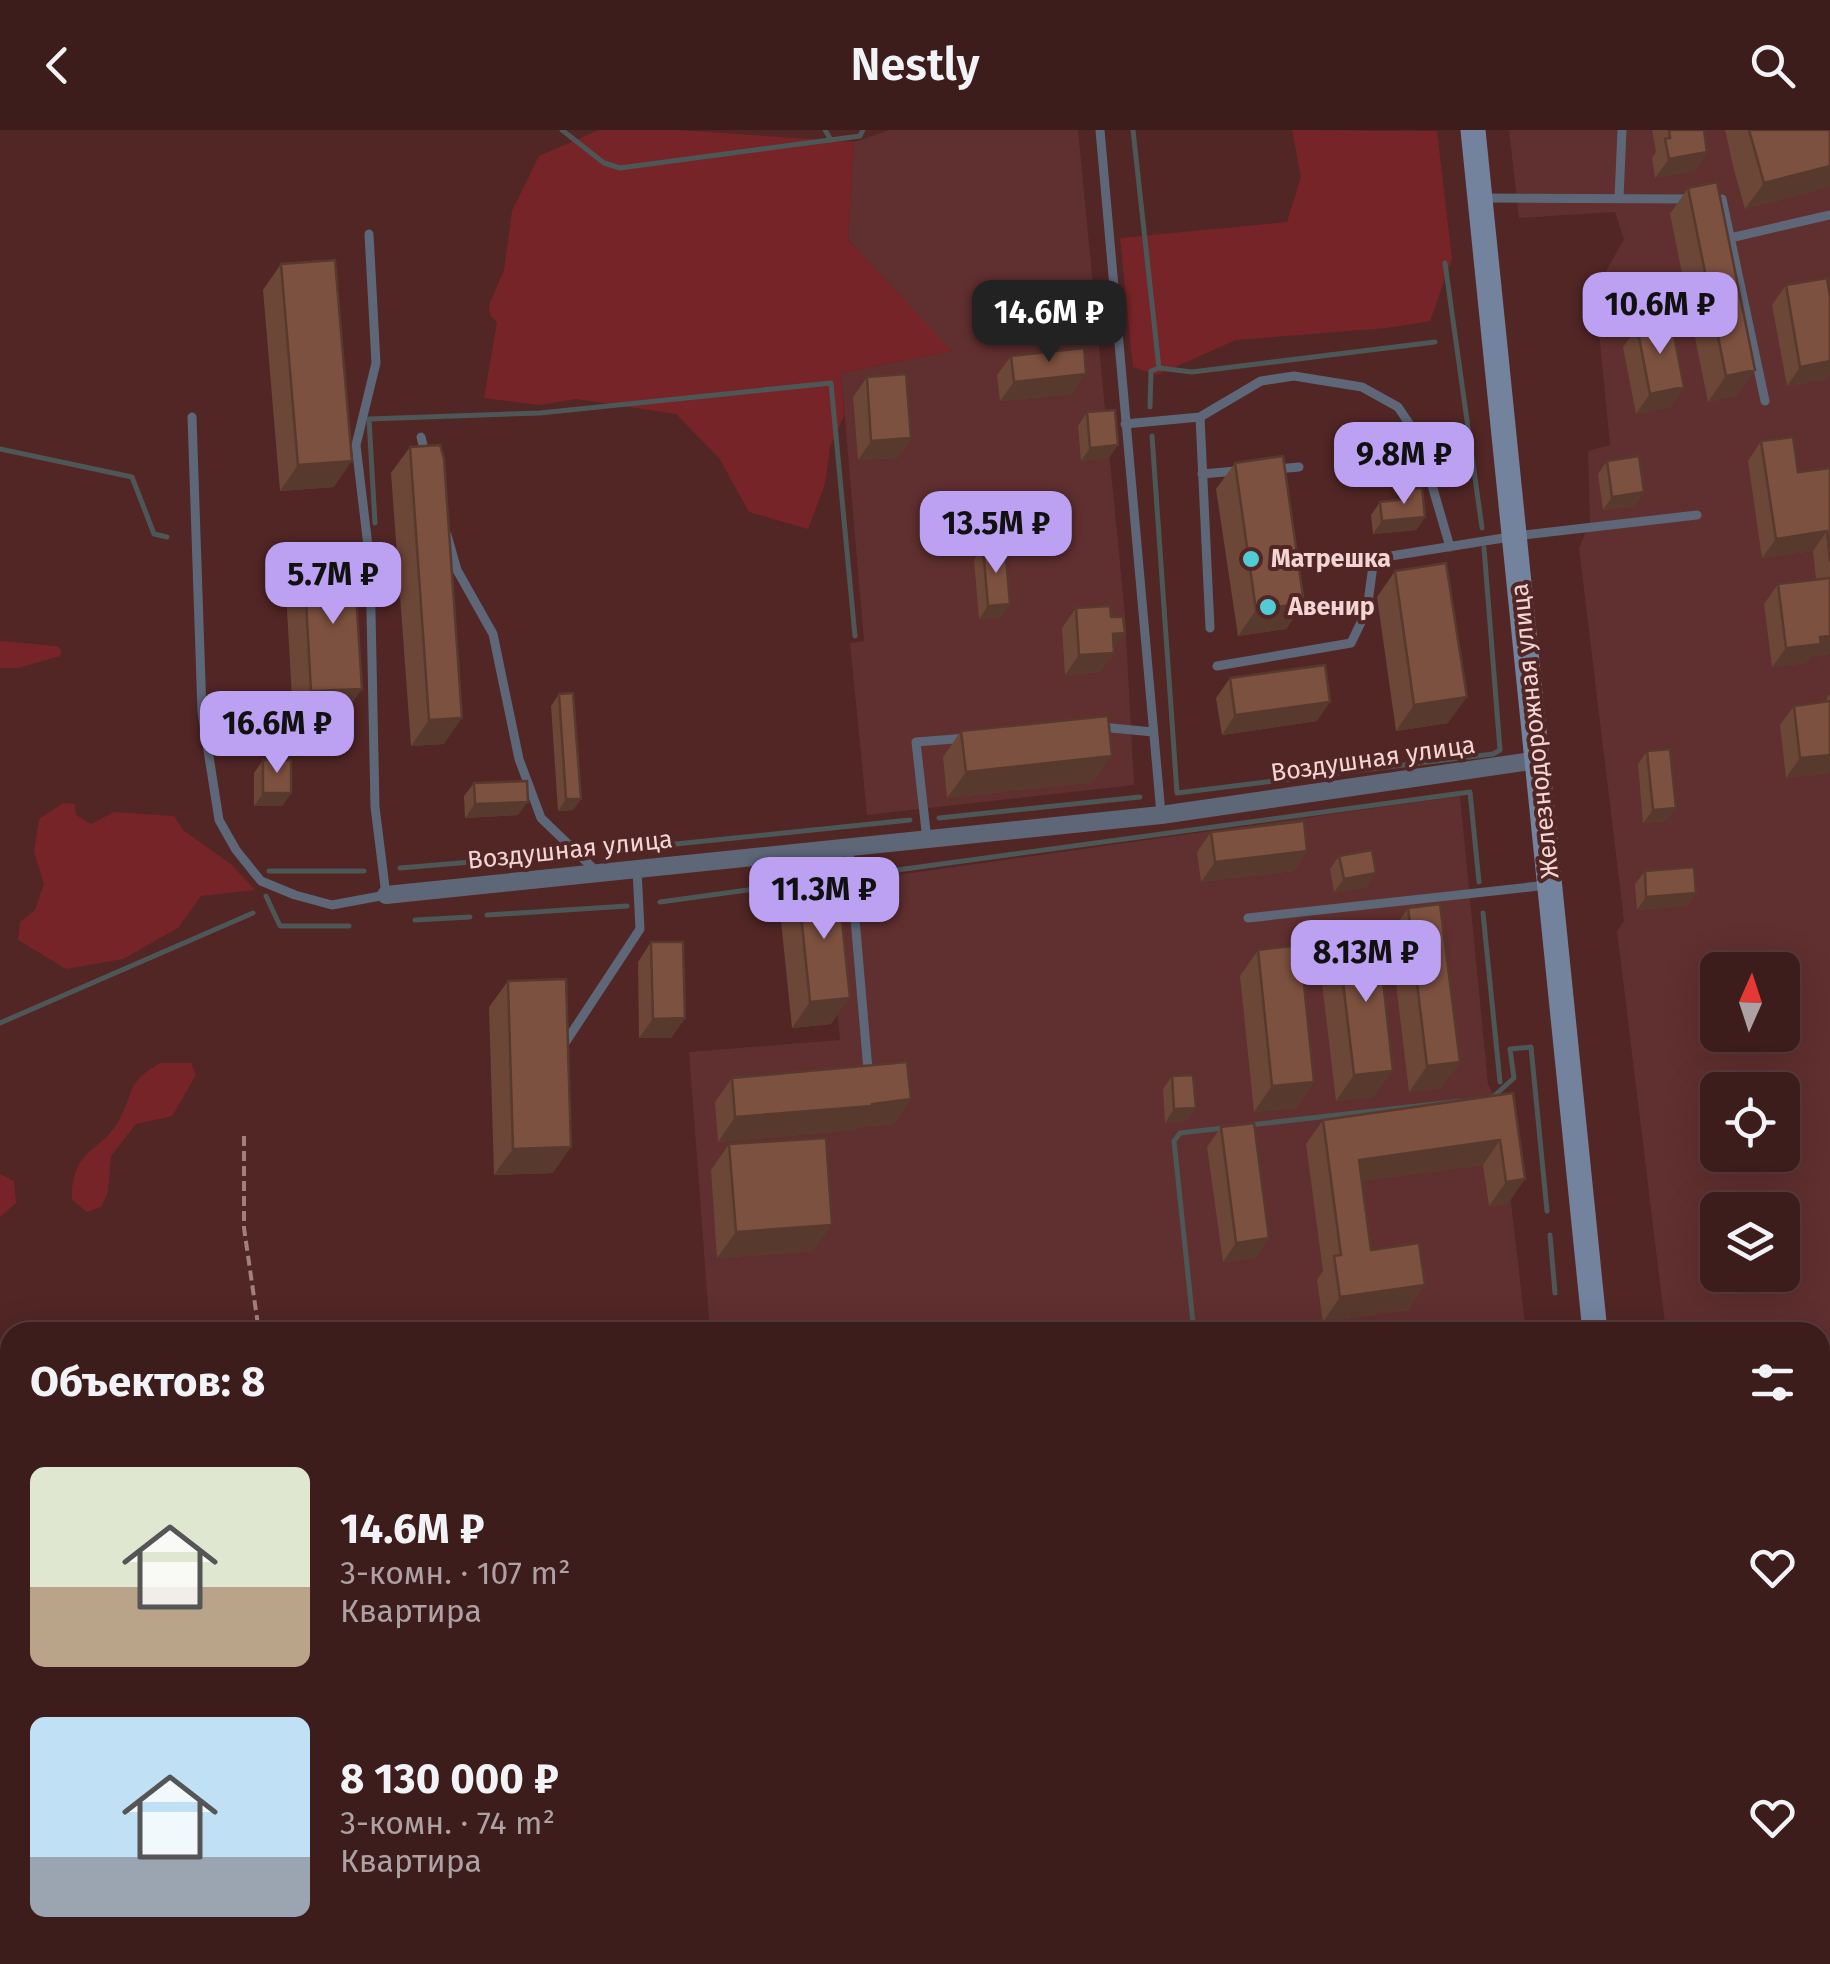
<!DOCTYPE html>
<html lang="ru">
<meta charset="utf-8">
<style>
:root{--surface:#3d1c1c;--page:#482929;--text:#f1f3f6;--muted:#ada1a3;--line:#563a3b;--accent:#bca0f2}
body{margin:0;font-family:"Fira Sans",sans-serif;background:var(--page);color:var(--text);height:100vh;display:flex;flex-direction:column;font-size:38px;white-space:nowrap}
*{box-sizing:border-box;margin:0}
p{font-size:32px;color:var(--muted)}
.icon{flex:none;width:55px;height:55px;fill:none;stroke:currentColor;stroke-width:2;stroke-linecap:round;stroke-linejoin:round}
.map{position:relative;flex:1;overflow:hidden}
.panel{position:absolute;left:0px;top:1192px;width:1830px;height:642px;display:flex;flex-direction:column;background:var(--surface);border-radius:30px 30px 0 0;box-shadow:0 10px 40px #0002,0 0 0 2px var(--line)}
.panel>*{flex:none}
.needle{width:65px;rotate:3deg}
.fabs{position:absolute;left:1700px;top:822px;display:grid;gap:20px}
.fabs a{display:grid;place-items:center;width:100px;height:100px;border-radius:15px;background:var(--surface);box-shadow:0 10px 40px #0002,0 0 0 2px var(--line);font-size:50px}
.price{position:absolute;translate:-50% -85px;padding:0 22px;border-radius:20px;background:var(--accent);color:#111;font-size:32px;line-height:65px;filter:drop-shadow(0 2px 5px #0008)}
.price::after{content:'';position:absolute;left:50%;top:60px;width:30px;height:22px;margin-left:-15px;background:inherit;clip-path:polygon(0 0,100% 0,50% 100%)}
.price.on{background:#222;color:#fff}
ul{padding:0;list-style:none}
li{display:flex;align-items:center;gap:30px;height:250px;padding:0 30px}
li span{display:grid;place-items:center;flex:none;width:280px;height:200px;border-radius:15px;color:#555}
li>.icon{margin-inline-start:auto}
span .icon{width:120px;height:120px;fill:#fffc;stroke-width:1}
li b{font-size:42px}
h2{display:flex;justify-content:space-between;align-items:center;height:120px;padding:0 30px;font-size:42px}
header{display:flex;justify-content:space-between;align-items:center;height:130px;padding:0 30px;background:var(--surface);font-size:45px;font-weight:600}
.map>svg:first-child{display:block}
</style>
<header><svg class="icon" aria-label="back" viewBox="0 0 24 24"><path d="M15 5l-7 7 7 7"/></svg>Nestly<svg class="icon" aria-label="search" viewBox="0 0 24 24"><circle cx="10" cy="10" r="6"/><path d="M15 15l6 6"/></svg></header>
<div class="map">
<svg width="1830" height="1834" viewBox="0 0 1830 1834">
<rect width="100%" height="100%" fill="#512625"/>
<path fill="#602f2f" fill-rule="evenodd" d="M890,0H1078L1125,485L1134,655L867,685L850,513L864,511L841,243L951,221L848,110L854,12Z
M1509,0H1830V1802L1820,1803V1202H1666L1617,801L1624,791L1579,418L1590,391L1588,321L1610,315L1595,161L1624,109L1615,82L1519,88ZM1718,840H1782V905H1718ZM1718,960H1782V1025H1718ZM1718,1080H1782V1145H1718Z
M1460,666L1488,954L1500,977L1526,1202H710L689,922L840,910L825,752L869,749Z
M376,1825H813L814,1834H380Z
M818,1825H1614L1615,1830L1565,1834H818Z"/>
<path fill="#772428" d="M599,0H678L854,12L848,110L952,221L841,243L844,286L830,317L825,354L808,399L749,382L719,328L676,284L576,269L540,275L484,268L497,192L490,185L489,175L504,140L512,81L539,26Z
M1292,0L1437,1L1452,129L1430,191L1387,198L1236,210L1157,245L1133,237L1120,108L1287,92L1301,47Z
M0,511L57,516L62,521L60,526L19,538H0Z
M63,673L75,674L76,685L91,694L114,682L174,686L183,700L232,735L255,760L201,766L178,798L123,829L66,839L18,810L20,792L35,780L44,754L34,722L39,689Z
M160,933H191L196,945L172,986L136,994L111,1026L108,1062L101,1077L87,1082L72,1070C71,1017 102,1023 119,990C136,959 125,954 160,933Z
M0,1044L14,1051L16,1073L0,1087Z
M0,1299H10V1336L0,1339Z
M10,1533V1579L0,1584V1536Z"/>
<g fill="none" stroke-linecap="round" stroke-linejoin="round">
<path stroke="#4d5757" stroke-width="5" d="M562,0L604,33L620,38L860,6L863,0
M825,0L831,10
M1133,0L1159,238
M1445,133L1482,398
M1150,277L1151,241L1159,238L1192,242L1435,212
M1152,306L1177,663L1493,624L1500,620L1484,418
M0,319L132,347L154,404L167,407
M375,393L369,289L540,283L831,253L855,506
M939,688L1140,667
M617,720L910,690
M400,738L554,725
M269,741H364
M868,744L1470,662L1479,752
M266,766L280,796H349
M660,772L828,749
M1483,783L1500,952
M487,785L627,776
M415,790L470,787
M0,893L253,783
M1494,966L1514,948L1510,919L1531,917L1547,1081
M1249,995L1462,971
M1550,1105L1555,1163
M1559,1194V1202
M1194,1202L1174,1011L1180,1003L1223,998
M0,1559L10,1554
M363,1825L367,1834"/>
<path stroke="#a37f7e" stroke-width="4" stroke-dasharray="10 5" stroke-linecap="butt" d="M244,1006V1098L259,1202
M337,1825L341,1834
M17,1834L20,1825"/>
<path stroke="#5d6778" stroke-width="9" d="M1100,0L1161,684
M1483,68L1692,69
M1619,68L1622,0
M1713,69H1722L1765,271
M1730,108L1830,85
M192,287L202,582L219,690L236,720L261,751L295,765L332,775L386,765L375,677L370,433L356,315L376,233L369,104
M1200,287L1261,251L1294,246L1362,257L1398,277L1418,307L1450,417
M1125,294L1200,287L1210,498
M421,307L426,327
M1277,339L1299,337
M1202,344L1236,341
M447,405L457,440L493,504L519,629L541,688L596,741
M1347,433L1516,406L1697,385
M1217,536L1351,513L1367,480L1374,428
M1101,597L1153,602
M927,710L916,612L967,608
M849,719L868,940H862
M1248,788L1548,755
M563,916L640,799L637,740
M565,1825L567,1834
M662,1834V1825
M710,1834V1825"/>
<path stroke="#5d6778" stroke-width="18" d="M386,765L1161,685L1538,630"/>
<path stroke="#73829d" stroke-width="25" d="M1473,0L1595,1202
M1657,1825L1658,1834"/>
</g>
<path fill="#6c4637" d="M1652,0H1704L1707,22L1694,41L1655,48L1652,28L1656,22Z
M1725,0H1830V57L1745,79L1734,40Z
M1688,58L1755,240L1736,266L1708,272L1670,84Z
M281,134L334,357L280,361L263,160Z
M1786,155L1827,249L1787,256L1772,175Z
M1637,197L1684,257L1671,277L1636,284L1623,217Z
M1011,226L1073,264L1000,271L997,245Z
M867,247L911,308L897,328L858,330L853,267Z
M1087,282L1109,328L1081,331L1078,296Z
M1761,311L1798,342L1830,338V524L1812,526L1807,533L1772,537L1764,474L1778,454L1816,450L1813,421L1762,428L1748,331Z
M410,317L444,614L411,616L391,343Z
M1607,331L1644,362L1635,376L1603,380L1598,344Z
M1235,333L1304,473L1286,499L1238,506L1216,359Z
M1407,359L1425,387L1416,400L1373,404L1371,385L1380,372L1400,370Z
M983,417L1010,474L1001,487L979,489L974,430Z
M304,436L344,585L293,587L286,462Z
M1395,441L1448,593L1396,601L1377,467Z
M1076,478L1111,487L1114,523L1100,542L1065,545L1062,498Z
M1230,548L1317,591L1222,605L1216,568Z
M559,564L581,669L573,680L558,681L551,576Z
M1830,564V643L1786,648L1780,595L1794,576L1827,572V568Z
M961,601L1094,652L947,668L943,627Z
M1647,621L1667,691L1643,693L1638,634Z
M263,630L291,663L282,676H254V643Z
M474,653L518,685L465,688L464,666Z
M1211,702L1307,721L1294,741L1201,752L1197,722Z
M1339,726L1376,743L1367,757L1334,762L1330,739Z
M1645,741L1696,763L1687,776L1637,780L1635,754Z
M798,755L831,894L792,898L780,781Z
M1408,778L1460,932L1441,958L1409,962L1390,804Z
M1338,810L1375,967L1336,971L1320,836Z
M651,812L685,888L671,908H639L638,832Z
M1258,820L1314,952L1296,978L1254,982L1240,846Z
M508,851L553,1043L494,1045L489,877Z
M1172,946L1196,978L1186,991L1165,993L1163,959Z
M732,948L911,969L894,994L857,998L855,1000L718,1012L715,972Z
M1513,963L1508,1074L1489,1076L1483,1035L1362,1051L1371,1120L1425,1155L1408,1180L1323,1192L1317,1150L1323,1141L1306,1014L1323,990Z
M1221,997L1256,1128L1223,1132L1207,1017Z
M729,1014L814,1121L717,1128L711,1040Z
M385,1825H461L464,1834H388Z
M735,1825H789V1834H735Z
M996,1825H1053L1046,1834H996Z
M1108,1825H1267V1829L1264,1834H1109Z
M1298,1825H1407L1401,1834H1299Z
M1440,1825H1488L1484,1832L1465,1834H1441Z"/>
<path fill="#58392d" d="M1707,22L1694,41L1655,48L1669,29Z
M1830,36V57L1745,79L1764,53Z
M1830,231V245L1827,249L1787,256L1800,237Z
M1755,240L1736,266L1708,272L1726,246Z
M1086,244L1073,264L1000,271L1014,252Z
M1684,257L1671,277L1636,284L1650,264Z
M911,308L897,328L858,330L871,311Z
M1118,315L1109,328L1081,331L1090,318Z
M352,331L334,357L280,361L298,335Z
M1644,362L1635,376L1603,380L1612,367Z
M1425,387L1416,400L1373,404L1382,391Z
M1827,401L1813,421L1762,428L1776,409Z
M1304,473L1286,499L1238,506L1256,480Z
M1010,474L1001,487L979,489L988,476Z
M1125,503L1111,522L1113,504Z
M1830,506V524L1812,526L1807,533L1772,537L1786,518L1820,507Z
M1114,523L1100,542L1065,545L1079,525Z
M362,559L344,585L293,587L311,561Z
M1467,567L1448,593L1396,601L1414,575Z
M1330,572L1317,591L1222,605L1235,585Z
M462,588L444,614L411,616L429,590Z
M1830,625V643L1786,648L1800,628Z
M1112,626L1094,652L947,668L966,642Z
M263,663H291L282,676H254Z
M566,669H581L573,680L558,681Z
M528,672L518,685L465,688L475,674Z
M1676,678L1667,691L1643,693L1653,680Z
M1307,721L1294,741L1201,752L1215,732Z
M1376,743L1367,757L1334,762L1344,749Z
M1696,763L1687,776L1637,780L1646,767Z
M850,868L831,894L792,898L810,872Z
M685,888L671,908H639L653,889Z
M1460,932L1441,958L1409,962L1427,936Z
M1393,941L1375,967L1336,971L1354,945Z
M1314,952L1296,978L1254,982L1272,956Z
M911,969L894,994L857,998L855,1000L718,1012L735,987Z
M1196,978L1186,991L1165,993L1174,979Z
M1500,1010L1483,1035L1341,1054L1359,1030Z
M571,1017L553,1043L494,1045L513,1019Z
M1525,1049L1508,1074L1489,1076L1506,1052Z
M832,1095L814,1121L717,1128L736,1102Z
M1269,1108L1256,1128L1223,1132L1236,1113Z
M1425,1155L1408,1180L1323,1192L1340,1167Z
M1830,1642V1644L1820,1658V1643Z
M1053,1825L1046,1834H1006L1011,1827Z
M1317,1825H1407L1401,1834H1311Z
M1450,1825H1488L1484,1832L1465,1834H1443Z
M1267,1829L1264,1834H1228Z"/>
<path fill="#7d5140" stroke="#58392d" stroke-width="2.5" d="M1669,0H1704L1707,22L1669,29L1665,9L1670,8Z
M1749,0H1830V36L1764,53Z
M1717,52L1755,240L1726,246L1688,58Z
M335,130L352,331L298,335L281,134Z
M1827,148L1830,167V231L1800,237L1786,155Z
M1671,190L1684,257L1650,264L1637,197Z
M1084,218L1086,244L1014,252L1011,226Z
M906,244L911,308L871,311L867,247Z
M1115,280L1118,315L1090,318L1087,282Z
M1793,307L1798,342L1830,338V432L1827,401L1776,409L1761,311Z
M440,315L444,329L462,588L429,590L410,317Z
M1283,326L1304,473L1256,480L1235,333Z
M1639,326L1644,362L1612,367L1607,331Z
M1422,358L1425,387L1382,391L1380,372L1407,369V359Z
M1005,416L1010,474L988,476L983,417Z
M354,433L362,559L311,561L304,436Z
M1446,433L1467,567L1414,575L1395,441Z
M1830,448V506L1820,507L1821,514L1786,518L1778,454Z
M1110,476L1111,487H1123L1125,503L1113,504L1114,523L1079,525L1076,478Z
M1325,535L1330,572L1235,585L1230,548Z
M573,563L581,669H566L559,564Z
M1830,571V625L1800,628L1794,576Z
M1108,586L1112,626L966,642L961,601Z
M1670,619L1676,678L1653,680L1647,621Z
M263,630H291V663H263Z
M527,651L528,672L475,674L474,653Z
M1304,691L1307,721L1215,732L1211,702Z
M1372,720L1376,743L1344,749L1339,726Z
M1694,737L1696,763L1646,767L1645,741Z
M838,752L850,868L810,872L798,755Z
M1440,774L1460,932L1427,936L1408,778Z
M1378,806L1393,941L1354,945L1338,810Z
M651,812H683L685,888L653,889Z
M1300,815L1314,952L1272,956L1258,820Z
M566,849L571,1017L513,1019L508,851Z
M907,932L911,969L872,974V976L735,987L732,948Z
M1193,945L1196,978L1174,979L1172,946Z
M1513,963L1525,1049L1506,1052L1500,1010L1359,1030L1371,1120L1419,1113L1425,1155L1340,1167L1334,1126L1341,1125L1323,990Z
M1254,993L1269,1108L1236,1113L1221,997Z
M826,1008L832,1095L736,1102L729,1014Z
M1820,1558H1825L1830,1625V1642L1820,1643Z
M413,1825H461L464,1834H416Z
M744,1825H789V1834H744Z
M1010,1825H1051L1011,1827Z
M1129,1825H1267V1829L1228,1834H1130Z"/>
<g fill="#51ccd4" stroke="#512625" stroke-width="4">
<circle cx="1251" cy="429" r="10"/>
<circle cx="1268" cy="477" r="10"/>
</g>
<g text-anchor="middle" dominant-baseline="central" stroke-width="8" stroke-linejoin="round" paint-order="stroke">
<g font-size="25" font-weight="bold" fill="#f3d6d4" stroke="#512625" text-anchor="start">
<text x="1271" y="429">Матрешка</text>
<text x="1288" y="477">Авенир</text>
</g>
<g font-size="25" fill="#f3d6d4" stroke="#512625">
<text transform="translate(1535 601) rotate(-96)">Железнодорожная улица</text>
<text transform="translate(1373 629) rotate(-8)">Воздушная улица</text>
<text transform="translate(570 720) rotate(-6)">Воздушная улица</text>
</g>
</g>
</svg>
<div class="fabs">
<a><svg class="needle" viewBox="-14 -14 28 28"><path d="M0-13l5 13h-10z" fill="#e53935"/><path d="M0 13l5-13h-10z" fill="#ada1a3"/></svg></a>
<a><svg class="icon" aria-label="locate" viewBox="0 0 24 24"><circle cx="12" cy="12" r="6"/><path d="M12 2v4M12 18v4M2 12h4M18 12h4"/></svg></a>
<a><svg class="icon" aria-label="layers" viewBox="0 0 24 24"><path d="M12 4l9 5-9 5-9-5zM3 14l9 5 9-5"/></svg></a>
</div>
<b class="price" style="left:1660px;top:227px">10.6M ₽</b>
<b class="price on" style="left:1049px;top:235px">14.6M ₽</b>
<b class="price" style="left:1404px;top:377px">9.8M ₽</b>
<b class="price" style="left:996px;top:446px">13.5M ₽</b>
<b class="price" style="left:333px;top:497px">5.7M ₽</b>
<b class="price" style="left:277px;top:646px">16.6M ₽</b>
<b class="price" style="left:824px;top:812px">11.3M ₽</b>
<b class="price" style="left:1366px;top:875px">8.13M ₽</b>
<section class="panel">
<h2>Объектов: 8<svg class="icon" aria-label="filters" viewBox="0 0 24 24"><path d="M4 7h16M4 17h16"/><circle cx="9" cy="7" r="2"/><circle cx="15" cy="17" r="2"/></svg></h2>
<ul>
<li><span style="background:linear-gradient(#dfe7d0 60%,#b9a48a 0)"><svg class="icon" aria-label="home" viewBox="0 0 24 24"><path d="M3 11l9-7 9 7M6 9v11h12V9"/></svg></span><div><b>14.6M ₽</b><p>3-комн. · 107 m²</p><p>Квартира</p></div><svg class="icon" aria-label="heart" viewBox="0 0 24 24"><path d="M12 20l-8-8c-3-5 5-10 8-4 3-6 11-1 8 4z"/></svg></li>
<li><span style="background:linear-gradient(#bfe0f5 70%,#9aa5b1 0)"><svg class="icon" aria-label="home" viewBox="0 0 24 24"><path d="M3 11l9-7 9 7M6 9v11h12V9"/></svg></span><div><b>8 130 000 ₽</b><p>3-комн. · 74 m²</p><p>Квартира</p></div><svg class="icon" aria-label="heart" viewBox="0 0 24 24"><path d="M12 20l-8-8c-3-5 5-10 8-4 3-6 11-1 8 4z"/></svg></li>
</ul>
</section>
</div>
